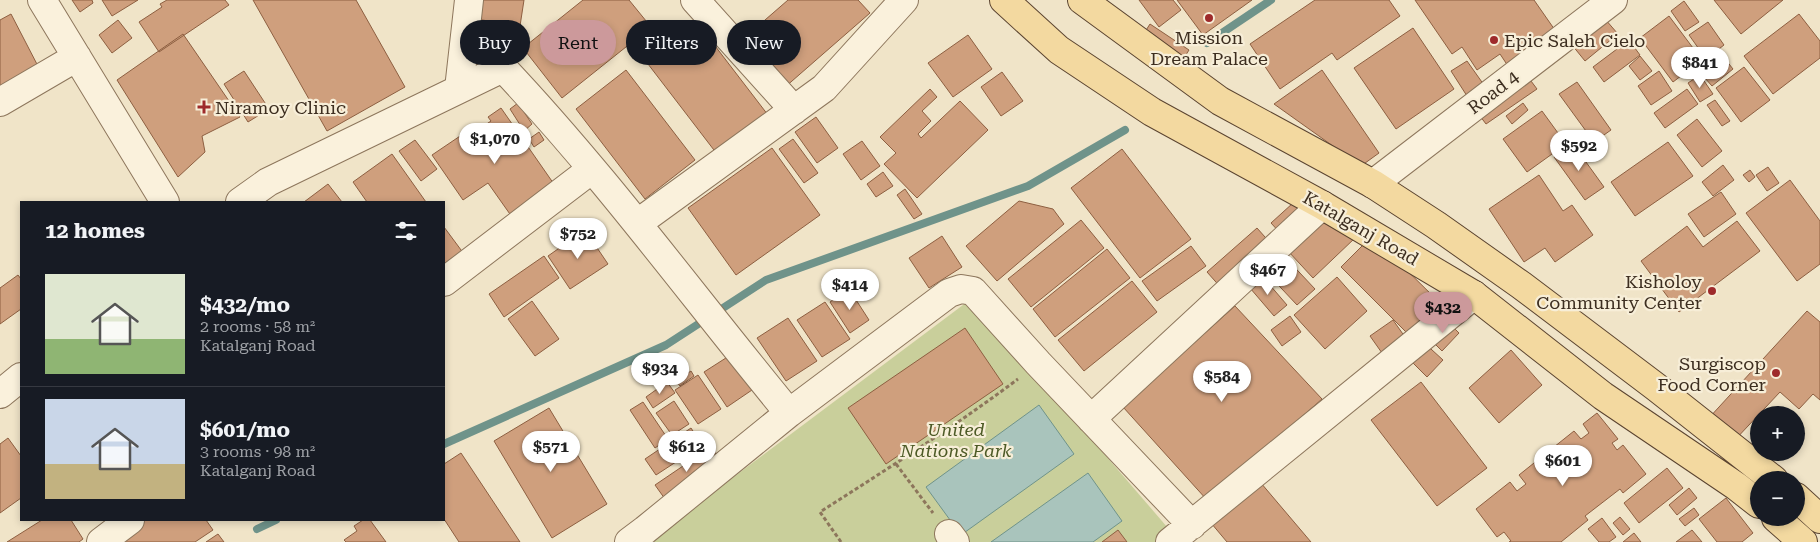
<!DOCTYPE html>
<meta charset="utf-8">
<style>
:root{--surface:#171b24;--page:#20242c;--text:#f1f3f6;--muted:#9ea1a6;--line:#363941;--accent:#cc999b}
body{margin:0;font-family:"Roboto Serif",serif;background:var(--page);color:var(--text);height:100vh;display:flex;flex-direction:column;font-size:19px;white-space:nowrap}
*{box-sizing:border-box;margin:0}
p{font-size:16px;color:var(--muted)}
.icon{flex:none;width:28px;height:28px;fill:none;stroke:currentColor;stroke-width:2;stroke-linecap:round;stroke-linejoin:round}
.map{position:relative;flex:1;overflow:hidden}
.sheet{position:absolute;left:20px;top:201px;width:425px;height:320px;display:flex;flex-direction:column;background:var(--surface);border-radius:0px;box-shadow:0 2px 8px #0003}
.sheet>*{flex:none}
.top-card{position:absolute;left:460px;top:20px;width:475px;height:45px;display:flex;gap:10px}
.tools{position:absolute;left:1750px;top:406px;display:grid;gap:10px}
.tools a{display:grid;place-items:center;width:55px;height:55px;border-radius:50%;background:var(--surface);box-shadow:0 2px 8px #0003;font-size:25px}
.price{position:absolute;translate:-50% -42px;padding:0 11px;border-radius:18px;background:#fff;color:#222;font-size:16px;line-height:32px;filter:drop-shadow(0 1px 2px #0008)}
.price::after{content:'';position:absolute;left:50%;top:30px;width:15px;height:11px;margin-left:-8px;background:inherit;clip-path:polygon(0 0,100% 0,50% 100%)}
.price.active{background:var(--accent);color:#111}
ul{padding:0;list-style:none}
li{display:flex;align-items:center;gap:15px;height:125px;padding:0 25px}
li+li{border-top:1px solid var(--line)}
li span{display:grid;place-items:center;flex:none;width:140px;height:100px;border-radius:0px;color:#555}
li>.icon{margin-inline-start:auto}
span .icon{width:60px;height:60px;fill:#fffc;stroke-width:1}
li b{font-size:21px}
h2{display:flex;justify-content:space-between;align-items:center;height:60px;padding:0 25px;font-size:21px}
.pill{padding:0 18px;border-radius:22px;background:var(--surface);box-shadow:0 2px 8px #0003;font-size:18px;line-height:45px}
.pill.active{background:var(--accent);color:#111}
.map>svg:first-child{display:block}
</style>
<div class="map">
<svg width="1820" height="542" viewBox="0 0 1820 542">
<rect width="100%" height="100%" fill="#f0e4c8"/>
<path fill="#c9cf9b" d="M971,299L1180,542H647Z"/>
<path fill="#a9c4bc" stroke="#6f938a" d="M1039,405L1074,454L961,535L926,487Z
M1088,473L1122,521L1093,542H991Z"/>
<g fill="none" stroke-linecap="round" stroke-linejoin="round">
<path stroke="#6f938a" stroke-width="8" d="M1207,43L1271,0
M444,444L666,345L766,280L1028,186L1125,130
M257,529L276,520"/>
</g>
<path fill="#cf9f7d" stroke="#8d5f41" d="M72,0H92L93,3L80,12Z
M102,0H138L112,16Z
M167,0H225L229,5L159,52L139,22L162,7L160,4Z
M253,0H356L405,87L327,131Z
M479,0H524L520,26L476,19Z
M583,0H629L651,27L562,98L523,48Z
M788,0H858L870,13L784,88L742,40Z
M1139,0H1173L1181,10L1159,27Z
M1177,0H1252L1203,35Z
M1315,0H1389L1400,16L1337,60L1332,53L1280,89L1250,44Z
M1415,0H1534L1557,33L1508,66L1500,54L1477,70L1462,47L1452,54Z
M1714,0H1783L1741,34Z
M1684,1L1699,22L1685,31L1671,11Z
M11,14L40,70L0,91V20Z
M1799,14L1820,41V58L1773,94L1744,56Z
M1669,16L1702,60L1673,82L1640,38Z
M1605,19L1618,34L1585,61L1572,45Z
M118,20L132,38L112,53L99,35Z
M1708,22L1724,45L1706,59L1689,35Z
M1150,24L1189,50L1180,64L1141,38Z
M699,25L768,115L717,154L648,64Z
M1413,28L1454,89L1396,129L1354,68Z
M183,34L240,117L202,136L205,152L178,177L117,80Z
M968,35L992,69L953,97L928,63Z
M1629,40L1640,55L1604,82L1593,67Z
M1640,56L1652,71L1640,80L1629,66Z
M1725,59L1733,69L1712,86L1704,77Z
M1467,61L1484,85L1467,96L1451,71Z
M1744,67L1770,100L1741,122L1716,88Z
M626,70L695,160L645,199L576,109Z
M1322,70L1379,153L1361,166L1274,104Z
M244,71L269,109L248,122L224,84Z
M1659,71L1672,91L1651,105L1638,86Z
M1002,72L1023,101L1001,116L981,87Z
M1525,73L1537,89L1486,124L1474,108Z
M1700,75L1713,94L1700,102L1688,83Z
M1577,82L1611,130L1594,142L1559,94Z
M930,89L937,97L922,111L931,121L918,134L921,138L960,101L988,130L917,198L884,164L896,153L880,137Z
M1687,89L1698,104L1665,128L1654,113Z
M1715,100L1730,121L1722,126L1707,105Z
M518,103L532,124L524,131L510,109Z
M1523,103L1528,110L1512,124L1506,116Z
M501,108L556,187L512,217L488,183L463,200L432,155L472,128L475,132L491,121L488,117Z
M1542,111L1566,144L1527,172L1503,139Z
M816,117L838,148L817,163L795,132Z
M1697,119L1722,151L1702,167L1677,135Z
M539,132L544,140L534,147L529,139Z
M793,139L818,173L804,183L779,149Z
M415,140L437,169L421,181L399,151Z
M862,141L880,166L861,180L843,154Z
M1668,142L1693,176L1635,216L1611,182Z
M1573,144L1604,187L1585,200L1554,157Z
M772,148L820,215L736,275L688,208Z
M1122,149L1191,239L1140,278L1071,188Z
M392,154L426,202H367L353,182Z
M1723,165L1734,180L1713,196L1702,182Z
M1768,167L1779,183L1767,191L1756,175Z
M1750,170L1755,177L1749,182L1743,175Z
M883,172L893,186L876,197L867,184Z
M1539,175L1563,211L1572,205L1593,235L1555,262L1545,248L1524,262L1489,209Z
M1790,180L1820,221V264L1797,281L1746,213Z
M328,184L342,202H304Z
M905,189L922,214L914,219L897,195Z
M1721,192L1736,214L1704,237L1688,214Z
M1019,201L1053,209L1064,224L997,281L966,246Z
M1293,203L1304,215L1282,235L1271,223Z
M1330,212L1355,238L1313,278L1288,251Z
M1081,220L1104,248L1031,307L1008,279Z
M1737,221L1760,251L1679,312L1641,261L1687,226L1703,247Z
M444,227L467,258L444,275Z
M1257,228L1273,246L1223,290L1207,272Z
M585,230L608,264L570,289L548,256Z
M942,236L962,267L929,288L909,258Z
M1372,236L1439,302L1408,334L1341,267Z
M1191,246L1206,266L1157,301L1142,281Z
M1107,249L1130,278L1055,337L1033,309Z
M544,256L559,278L504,317L489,294Z
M1284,256L1315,289L1297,305L1266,272Z
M18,275L21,279V309L0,324V288Z
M1263,277L1287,305L1274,316L1250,288Z
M1337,277L1367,311L1325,349L1294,315Z
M1132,281L1157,312L1084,371L1058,340Z
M849,289L869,320L850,333L830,302Z
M532,301L559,339L535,356L508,319Z
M825,302L850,339L822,357L797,320Z
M1235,306L1322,399L1207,500L1123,407Z
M1807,311L1820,322V400L1813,394L1799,409L1780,392L1733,442L1708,419Z
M1290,316L1301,332L1282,346L1271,330Z
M788,318L817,361L786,381L757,338Z
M1444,318L1459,333L1442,351L1426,335Z
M1393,320L1405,337L1382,353L1370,336Z
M965,328L1003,384L886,464L848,408Z
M1420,339L1443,360L1427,377L1405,355Z
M1511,350L1542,385L1499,423L1469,388Z
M729,356L752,390L727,407L704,372Z
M691,371L694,376L680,386L676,381Z
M698,375L721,409L698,424L675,390Z
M667,382L675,393L653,408L646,397Z
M1421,382L1487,468L1437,506L1371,420Z
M674,401L689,424L672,435L656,413Z
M643,402L668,439L655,448L630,410Z
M549,408L607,504L552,538L494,441Z
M1597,413L1618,439L1612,443L1617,450L1623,445L1646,474L1623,493L1620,489L1585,516L1588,520L1561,542H1509L1511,541L1504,532L1497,537L1476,509L1510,482L1517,491L1526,484L1519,475L1574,431L1581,439L1589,433L1583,424Z
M691,428L702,445L656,475L645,459Z
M8,438L21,456V498L0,513V444Z
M711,447L720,460L665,499L655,485Z
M461,453L520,542H459L444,519V464Z
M1667,468L1683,488L1639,523L1624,503Z
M1255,476L1311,542H1227L1206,517Z
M1689,488L1697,498L1677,515L1669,505Z
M1726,498L1753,533L1742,542H1717L1699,519Z
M1694,508L1699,515L1685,526L1679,519Z
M1620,517L1630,529L1623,535L1613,523Z
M1602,518L1616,537L1609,542H1599L1588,529Z
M42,520H71L83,539L79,542H7Z
M145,520H206L213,530L195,542H123L120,537Z
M363,520H370L386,542H346L344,540L357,531L354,526Z
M1118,530L1127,542H1102Z
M1692,530L1702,542H1676Z
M1634,533L1641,542H1623Z
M218,534L224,542H206Z"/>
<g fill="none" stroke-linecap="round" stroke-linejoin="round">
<defs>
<path id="minor" d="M42,0L165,202
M695,0L794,110
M459,89L469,0
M0,102L77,57
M1373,184L1613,0
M240,202L268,182L503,68C606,177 694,298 789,413
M638,223L824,88L904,0
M444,282L592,169
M0,394L21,377
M1091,419L1322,205
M949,534L955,542
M101,542L130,520
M629,542L645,530L789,413L949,293L961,289L973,291L1038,363L1192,525
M1170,542L1474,295"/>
<path id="major" d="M1004,0L1059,50L1152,112L1322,205L1474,295L1603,396L1736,486L1759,504
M1082,0L1220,101L1373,184L1436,225L1521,285L1656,387L1774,480
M1796,497L1820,519
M1776,518L1803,542"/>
</defs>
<use href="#minor" stroke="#8d765c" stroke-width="30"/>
<use href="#major" stroke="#5b4430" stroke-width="30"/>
<path stroke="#8d765c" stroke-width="3" stroke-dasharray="4 2.5" stroke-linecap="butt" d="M896,464L933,513
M841,542L820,512C887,469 954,427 1018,379"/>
<use href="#minor" stroke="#faf1dc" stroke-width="28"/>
<use href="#major" stroke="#f3d9a0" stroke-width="28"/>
</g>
<g fill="#9e2a2b" stroke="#f7eed8" stroke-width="2">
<circle cx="1209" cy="18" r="5"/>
<circle cx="1494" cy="40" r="5"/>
<path d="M201.5 99.5h5v5h5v5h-5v5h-5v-5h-5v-5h5z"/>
<circle cx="1712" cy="291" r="5"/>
<circle cx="1776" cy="373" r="5"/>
</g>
<g text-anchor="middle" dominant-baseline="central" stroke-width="4.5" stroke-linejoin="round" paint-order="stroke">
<g font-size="18" fill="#3d2e20" stroke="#f7eed8" text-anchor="start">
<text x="1209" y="37" text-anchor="middle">Mission<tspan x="1209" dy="21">Dream Palace</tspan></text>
<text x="1504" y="40">Epic Saleh Cielo</text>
<text x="215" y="107">Niramoy Clinic</text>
<text x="1702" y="281" text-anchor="end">Kisholoy<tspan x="1702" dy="21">Community Center</tspan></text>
<text x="1766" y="363" text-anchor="end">Surgiscop<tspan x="1766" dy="21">Food Corner</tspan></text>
</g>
<g font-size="18" fill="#3d2e20" stroke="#f7eed8">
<text transform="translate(1493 92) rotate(-37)">Road 4</text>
<text transform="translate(1361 228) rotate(30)">Katalganj Road</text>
</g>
<g font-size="18" font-style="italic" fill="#4d5a26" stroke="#f7eed8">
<text x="956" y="429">United<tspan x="956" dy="21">Nations Park</tspan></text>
</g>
</g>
</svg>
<div class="tools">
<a>+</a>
<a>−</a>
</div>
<b class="price" style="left:1700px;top:89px">$841</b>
<b class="price" style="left:495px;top:165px">$1,070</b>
<b class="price" style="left:1579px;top:172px">$592</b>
<b class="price" style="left:578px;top:260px">$752</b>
<b class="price" style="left:1268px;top:296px">$467</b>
<b class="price" style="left:850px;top:311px">$414</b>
<b class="price active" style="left:1443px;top:334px">$432</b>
<b class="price" style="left:660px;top:395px">$934</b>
<b class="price" style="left:1222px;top:403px">$584</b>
<b class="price" style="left:551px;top:473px">$571</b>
<b class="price" style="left:687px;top:473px">$612</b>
<b class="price" style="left:1563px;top:487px">$601</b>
<div class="top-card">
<a class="pill">Buy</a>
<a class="pill active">Rent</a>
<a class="pill">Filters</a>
<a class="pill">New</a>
</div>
<section class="sheet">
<h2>12 homes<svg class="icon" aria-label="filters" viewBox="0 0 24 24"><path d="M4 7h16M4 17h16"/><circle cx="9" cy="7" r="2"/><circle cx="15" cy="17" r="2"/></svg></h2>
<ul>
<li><span style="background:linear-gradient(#dfe7d0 65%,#8fb573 0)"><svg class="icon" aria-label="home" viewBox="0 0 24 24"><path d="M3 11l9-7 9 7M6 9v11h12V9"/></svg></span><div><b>$432/mo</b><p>2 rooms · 58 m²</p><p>Katalganj Road</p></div></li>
<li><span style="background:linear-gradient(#c9d6e8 65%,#c2b280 0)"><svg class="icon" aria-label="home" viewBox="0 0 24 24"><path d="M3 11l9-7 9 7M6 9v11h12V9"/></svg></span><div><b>$601/mo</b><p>3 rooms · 98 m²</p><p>Katalganj Road</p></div></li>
</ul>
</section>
</div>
